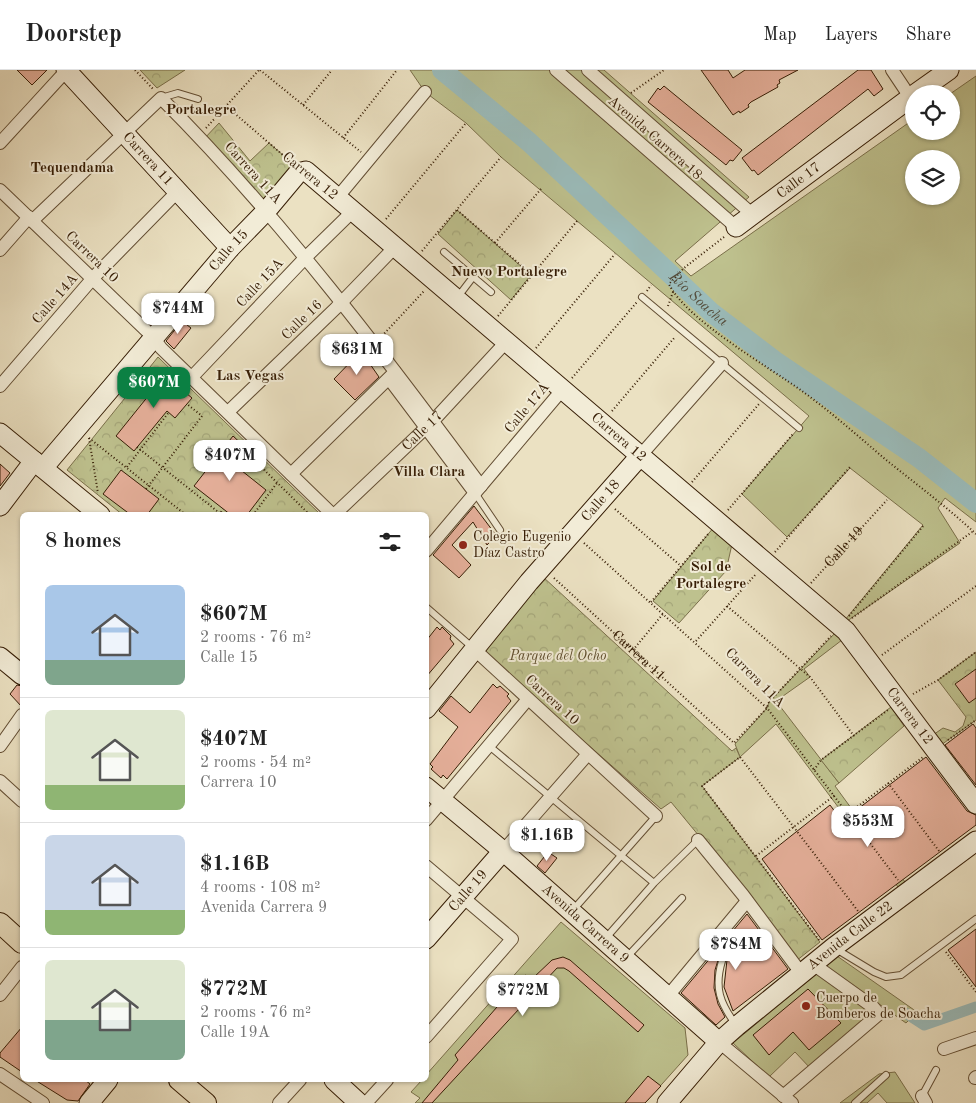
<!DOCTYPE html>
<meta charset="utf-8">
<style>
:root{--surface:#fff;--page:#f6f6f6;--text:#222;--muted:#767676;--line:#e0e0e0;--accent:#0b8043}
body{margin:0;font-family:"Old Standard TT",serif;background:var(--page);color:var(--text);height:100vh;display:flex;flex-direction:column;font-size:19px;white-space:nowrap}
*{box-sizing:border-box;margin:0}
p{font-size:16px;color:var(--muted)}
.icon{flex:none;width:28px;height:28px;fill:none;stroke:currentColor;stroke-width:2;stroke-linecap:round;stroke-linejoin:round}
.map{position:relative;flex:1;overflow:hidden}
.details{position:absolute;left:20px;top:442px;width:409px;height:570px;display:flex;flex-direction:column;background:var(--surface);border-radius:8px;box-shadow:0 1px 4px #0004}
.details>*{flex:none}
.fabs{position:absolute;left:905px;top:15px;display:grid;gap:10px}
.fabs a{display:grid;place-items:center;width:55px;height:55px;border-radius:50%;background:var(--surface);box-shadow:0 1px 4px #0004;font-size:25px}
.price{position:absolute;translate:-50% -42px;padding:0 11px;border-radius:10px;background:#fff;color:#222;font-size:16px;line-height:32px;filter:drop-shadow(0 1px 2px #0008)}
.price::after{content:'';position:absolute;left:50%;top:30px;width:15px;height:11px;margin-left:-8px;background:inherit;clip-path:polygon(0 0,100% 0,50% 100%)}
.price.active{background:var(--accent);color:#fff}
ul{padding:0;list-style:none}
li{display:flex;align-items:center;gap:15px;height:125px;padding:0 25px}
li+li{border-top:1px solid var(--line)}
li span{display:grid;place-items:center;flex:none;width:140px;height:100px;border-radius:8px;color:#555}
li>.icon{margin-inline-start:auto}
span .icon{width:60px;height:60px;fill:#fffc;stroke-width:1}
li b{font-size:21px}
h2{display:flex;justify-content:space-between;align-items:center;height:60px;padding:0 25px;font-size:21px}
header{display:flex;align-items:center;gap:30px;box-sizing:border-box;height:70px;padding:0 25px;background:var(--surface);border-bottom:1px solid var(--line)}
header strong{font-size:24px}
nav{display:flex;gap:28px;margin-inline-start:auto;font-size:18px}
.map>svg:first-child{display:block}
</style>
<header>
<strong>Doorstep</strong>
<nav><a>Map</a><a>Layers</a><a>Share</a></nav>
</header>
<div class="map">
<svg width="976" height="1033" viewBox="0 0 976 1033">
<defs>
<pattern id="park-crowns" width="20" height="18" patternUnits="userSpaceOnUse" patternTransform="scale(1.25)"><rect width="20" height="18" fill="#bec18e"/><path d="M2 6a3 3 0 1 1 6 0M12 15a3 3 0 1 1 6 0" fill="none" stroke="#a4a579"/></pattern>
</defs>
<rect width="100%" height="100%" fill="#ebe1c2"/>
<filter id="stains"><feTurbulence type="fractalNoise" baseFrequency=".004" numOctaves="4"/><feColorMatrix values="0 0 0 0 .2 0 0 0 0 .09 0 0 0 0 .02 0 0 0 .5 -.17"/></filter>
<radialGradient id="worn" r=".72"><stop offset=".6" stop-color="#630" stop-opacity="0"/><stop offset="1" stop-color="#630" stop-opacity=".3"/></radialGradient>
<path fill="#bec18e" stroke="#7a6f4a" fill-rule="evenodd" d="M410,0H604L749,127L675,191L691,206L914,49V61H951L950,24L976,6V452L945,428L938,438L960,473L840,556L923,455L850,398L787,467L785,465L742,424L809,346L501,87L466,53L425,22ZM914,89H951V126H914Z
M836,562L842,570L804,599L810,607L776,631L839,713L835,716L905,812L898,817L776,654L740,687L735,674L767,638L769,632Z
M561,852L685,958L688,985L645,1033H415L420,1028L411,1022L422,1010H426V1005Z
M837,886L917,942L906,953L824,895Z
M819,902L878,944L811,999L795,982L769,1007L733,973Z
M895,1002L915,1033H887L878,1023L867,1033H840L879,1004Z"/>
<path fill="url(#park-crowns)" stroke="#7a6f4a" d="M140,0H185L157,18Z
M219,53L250,91L269,73L297,97L262,135L203,70Z
M457,140L531,205L511,230L438,164Z
M158,287L321,445H123L67,400Z
M714,457L732,474L726,501L679,553L653,531Z
M542,506L732,681L736,678L740,687L702,716L820,872L796,891L751,829L671,732L661,739L480,580Z
M976,582V650L941,675L933,665L943,658L955,662L963,656L966,647L938,610Z
M891,637L904,656L839,713L821,690Z"/>
<g fill="none" stroke-linecap="round" stroke-linejoin="round">
<path stroke="#9bbcbb" stroke-width="11" d="M904,942L924,955L976,937"/>
<path stroke="#9bbcbb" stroke-width="20" id="s1" d="M442,0L529,72L712,243L775,291L919,388L976,433"/>
</g>
<path fill="#e6b09b" stroke="#361d05" d="M17,0H47L32,15Z
M701,0H728L733,8L745,0H798L779,10L780,13L777,15L778,17L751,32L748,35L749,37L740,43L739,41L733,45Z
M858,0H871L883,19L874,26L868,19L758,105L754,100L752,101L742,88Z
M664,16L742,80L733,91L730,90L726,95L648,32L658,18L660,20Z
M182,251L191,258L174,279L166,271Z
M361,281L379,307L355,330L334,309Z
M157,299L192,328L175,348L167,341L134,381L116,366L149,325L141,319Z
M233,366L246,378L232,393L266,420L247,445H231L194,416Z
M0,394L10,403L0,416Z
M121,400L159,429L147,445H131L103,424Z
M474,436L496,465L487,475L473,452L452,475L471,495L459,508L433,485Z
M437,557L440,560L442,557L451,566L450,569L454,574L426,607V571Z
M976,599V628L969,633L955,614Z
M493,614L497,618L500,616L509,624L507,626L511,631L447,709L443,705L441,708L431,699L433,697L430,694L458,657L439,641L451,626L470,643Z
M17,615L22,616V637L10,624Z
M973,654L976,658V715L945,675Z
M926,687L967,741L976,745V755L822,870L762,789L830,735L842,751Z
M548,782L557,788L545,803L537,796Z
M747,844L788,899L733,941L724,917L727,890L724,886L719,887L715,900L714,918L718,934L725,947L716,955L681,923Z
M976,859V917L948,880Z
M563,887L570,890L644,955L638,962L569,901L564,898H557L432,1033H422L458,990L455,985L525,905L532,909L552,890Z
M808,919L841,953L809,980L793,962L769,985L753,965Z
M22,957V1002L0,987V983Z
M648,1006L661,1016L645,1033H625Z
M35,1010H85L90,1014L78,1031L67,1030Z"/>
<g fill="none" stroke-linecap="round" stroke-linejoin="round">
<defs>
<path id="lane" d="M161,28L178,23L198,29
M444,182L491,222
M642,227L799,358
M457,228L473,207
M475,423L500,460
M426,537L472,577
M488,675L654,813
M573,840L656,746
M605,869L654,813L698,770
M836,879L874,902L886,907L901,905L976,849
M626,888L682,828
M722,891C714,918 720,933 736,955
M922,1026L936,1000
M855,1033L886,1005"/>
<g id="street">
<path d="M556,0L736,157"/>
<path d="M588,0L752,144"/>
<path d="M892,0L910,27"/>
<path d="M0,73L66,1"/>
<path d="M0,120L153,267L161,278L333,445"/>
<path d="M337,128L425,22"/>
<path d="M32,151L161,28C280,147 381,281 481,416"/>
<path d="M0,180L29,147"/>
<path d="M192,307L305,188L353,141"/>
<path d="M390,310L475,423"/>
<path d="M0,316L93,208L178,121"/>
<path d="M228,342L336,238L395,177"/>
<path d="M640,386L722,293"/>
<path d="M291,404L395,302"/>
<path id="s4" d="M334,445L433,351L506,272"/>
<path d="M426,481L562,320"/>
<path d="M474,579L656,746"/>
<path d="M0,676L22,645"/>
<path d="M0,711L22,731"/>
<path d="M426,750L528,629"/>
<path d="M698,770L743,825L801,903"/>
<path d="M503,781L588,684"/>
<path d="M426,796L512,869L426,967"/>
<path d="M0,925L22,897"/>
<path d="M668,926L747,831"/>
<path d="M719,972L792,1033"/>
<path d="M944,979L976,968"/>
<path d="M0,1004L43,1033"/>
<path d="M975,1008L976,1007"/>
<path d="M783,1026L879,944L873,937L813,894"/>
<path d="M922,1026L926,1033"/>
<path d="M279,1033L300,1010"/>
<path d="M366,1033L387,1010"/>
</g>
<g id="secondary">
<path id="s5" d="M66,0L230,178"/>
<path d="M915,24L949,0"/>
<path id="s6" d="M736,157L914,25"/>
<path d="M0,363L100,445"/>
<path id="s7" d="M43,398L230,178L267,140L298,103L306,101L846,561L976,734"/>
<path d="M0,436L34,391"/>
<path d="M0,587L22,605"/>
<path id="s8" d="M426,639L529,512L640,386"/>
<path id="s9" d="M426,717L503,781L719,972"/>
<path id="s10" d="M426,869L503,781"/>
<path d="M334,1010L359,1033"/>
<path d="M89,1033L108,1010"/>
<path id="s11" d="M667,1033L719,972L737,956L834,877L976,771"/>
</g>
<path id="primary" d="M0,853L22,873
M179,1010L206,1033"/>
</defs>
<use href="#lane" stroke="#634e34" stroke-width="8"/>
<use href="#street" stroke="#634e34" stroke-width="14"/>
<use href="#secondary" stroke="#361d05" stroke-width="21"/>
<use href="#primary" stroke="#361d05" stroke-width="22"/>
<g stroke="#361d05" stroke-width="2" stroke-dasharray="1 2.5" stroke-linecap="butt">
<path d="M135,0L154,20"/>
<path d="M260,0L361,82"/>
<path d="M631,23L664,0"/>
<path d="M303,35L332,0"/>
<path d="M226,36L291,92"/>
<path d="M206,58L259,0"/>
<path d="M343,68L397,0"/>
<path d="M457,140L531,204"/>
<path d="M386,149L466,53"/>
<path d="M724,167L684,198L669,214C685,249 769,297 802,321C831,342 858,366 885,389C916,414 947,437 976,464"/>
<path d="M495,173L541,119"/>
<path d="M422,181L501,87"/>
<path d="M647,221L651,215"/>
<path d="M668,236L673,222"/>
<path d="M498,246L577,151"/>
<path d="M382,266L425,220"/>
<path d="M536,278L615,184"/>
<path d="M572,308L637,232"/>
<path d="M612,341L675,267"/>
<path d="M89,368L186,445"/>
<path d="M89,368L98,423"/>
<path d="M137,377L222,445"/>
<path d="M244,380L310,445"/>
<path d="M127,397L169,342"/>
<path d="M692,412L759,334"/>
<path d="M146,419L202,346L187,334"/>
<path d="M615,439L681,496"/>
<path d="M728,440L793,364"/>
<path d="M219,445L223,439"/>
<path d="M253,445L277,413"/>
<path d="M584,473L767,638L898,810"/>
<path d="M775,482L850,397"/>
<path id="s2" d="M554,508L734,673L767,638L769,632L831,566"/>
<path id="s3" d="M811,513L887,430"/>
<path d="M651,532L709,463"/>
<path d="M727,536L810,607L854,666"/>
<path d="M849,546L924,455"/>
<path d="M852,548L972,462"/>
<path d="M696,571L756,504"/>
<path d="M633,580L663,544"/>
<path d="M882,585L976,516"/>
<path d="M913,624L938,610L976,582"/>
<path d="M948,670L976,650"/>
<path d="M814,700L821,690L888,640"/>
<path d="M888,713L939,781"/>
<path d="M849,743L923,687"/>
<path d="M756,786L835,725"/>
<path d="M819,870L702,716L740,687L858,841"/>
<path d="M946,882L976,922"/>
</g>
<use href="#lane" stroke="#f2ecd7" stroke-width="6"/>
<use href="#street" stroke="#f2ecd7" stroke-width="12"/>
<use href="#secondary" stroke="#f2ecd7" stroke-width="19"/>
<use href="#primary" stroke="#ebe1c2" stroke-width="20"/>
</g>
<g fill="#8f2418" stroke="#f2ecd7" stroke-width="2">
<circle cx="463" cy="475" r="5"/>
<circle cx="806" cy="936" r="5"/>
</g>
<g text-anchor="middle" dominant-baseline="central" stroke-width="4" stroke-linejoin="round" paint-order="stroke">
<g font-size="14" fill="#361d05" stroke="#f2ecd7">
<text transform="translate(655 68) rotate(41)">Avenida Carrera 18</text>
<text stroke="none"><textPath href="#s5" startOffset="121">Carrera 11</textPath></text>
<text transform="translate(253 103) rotate(48)">Carrera 11A</text>
<text transform="translate(310 106) rotate(39)">Carrera 12</text>
<text stroke="none"><textPath href="#s6" startOffset="78">Calle 17</textPath></text>
<text stroke="none"><textPath href="#s7" startOffset="286">Calle 15</textPath></text>
<text transform="translate(92 187) rotate(44)">Carrera 10</text>
<text transform="translate(260 213) rotate(-47)">Calle 15A</text>
<text transform="translate(55 229) rotate(-49)">Calle 14A</text>
<text transform="translate(302 250) rotate(-44)">Calle 16</text>
<text transform="translate(527 338) rotate(-50)">Calle 17A</text>
<text stroke="none"><textPath href="#s4" startOffset="122">Calle 17</textPath></text>
<text stroke="none"><textPath href="#s7" startOffset="809">Carrera 12</textPath></text>
<text stroke="none"><textPath href="#s8" startOffset="272">Calle 18</textPath></text>
<text stroke="none"><textPath href="#s3" startOffset="49">Calle 19</textPath></text>
<text stroke="none"><textPath href="#s2" startOffset="115">Carrera 11</textPath></text>
<text transform="translate(755 608) rotate(45)">Carrera 11A</text>
<text transform="translate(552 630) rotate(42)">Carrera 10</text>
<text stroke="none"><textPath href="#s7" startOffset="1214">Carrera 12</textPath></text>
<text stroke="none"><textPath href="#s10" startOffset="64">Calle 19</textPath></text>
<text stroke="none"><textPath href="#s9" startOffset="210">Avenida Carrera 9</textPath></text>
<text stroke="none"><textPath href="#s11" startOffset="249">Avenida Calle 22</textPath></text>
</g>
<g font-size="14" fill="#361d05" stroke="#f2ecd7" text-anchor="start">
<text x="473" y="467">Colegio Eugenio<tspan x="473" dy="16">Díaz Castro</tspan></text>
<text x="816" y="928">Cuerpo de<tspan x="816" dy="16">Bomberos de Soacha</tspan></text>
</g>
<g font-size="14" font-style="italic" fill="#5f4e2e" stroke="#f2ecd7">
<text x="558" y="586">Parque del Ocho</text>
</g>
<g font-size="15" font-weight="bold" fill="#361d05" stroke="#f2ecd7">
<text x="201" y="40">Portalegre</text>
<text x="72" y="98">Tequendama</text>
<text x="509" y="202">Nuevo Portalegre</text>
<text x="250" y="306">Las Vegas</text>
<text x="429" y="402">Villa Clara</text>
<text x="711" y="497">Sol de<tspan x="711" dy="17">Portalegre</tspan></text>
</g>
<g font-size="15" font-style="italic" fill="#544d3c" stroke="#f2ecd7">
<text stroke="none"><textPath href="#s1" startOffset="344">Río Soacha</textPath></text>
</g>
</g>
<rect width="100%" height="100%" filter="url(#stains)"/>
<rect width="100%" height="100%" fill="url(#worn)"/>
</svg>
<div class="fabs">
<a><svg class="icon" aria-label="locate" viewBox="0 0 24 24"><circle cx="12" cy="12" r="6"/><path d="M12 2v4M12 18v4M2 12h4M18 12h4"/></svg></a>
<a><svg class="icon" aria-label="layers" viewBox="0 0 24 24"><path d="M12 4l9 5-9 5-9-5zM3 14l9 5 9-5"/></svg></a>
</div>
<b class="price" style="left:178px;top:265px">$744M</b>
<b class="price" style="left:357px;top:306px">$631M</b>
<b class="price active" style="left:154px;top:339px">$607M</b>
<b class="price" style="left:230px;top:412px">$407M</b>
<b class="price" style="left:868px;top:778px">$553M</b>
<b class="price" style="left:547px;top:792px">$1.16B</b>
<b class="price" style="left:736px;top:901px">$784M</b>
<b class="price" style="left:523px;top:947px">$772M</b>
<section class="details">
<h2>8 homes<svg class="icon" aria-label="filters" viewBox="0 0 24 24"><path d="M4 7h16M4 17h16"/><circle cx="9" cy="7" r="2"/><circle cx="15" cy="17" r="2"/></svg></h2>
<ul>
<li><span style="background:linear-gradient(#a9c7e8 75%,#7fa58c 0)"><svg class="icon" aria-label="home" viewBox="0 0 24 24"><path d="M3 11l9-7 9 7M6 9v11h12V9"/></svg></span><div><b>$607M</b><p>2 rooms · 76 m²</p><p>Calle 15</p></div></li>
<li><span style="background:linear-gradient(#dfe7d0 75%,#8fb573 0)"><svg class="icon" aria-label="home" viewBox="0 0 24 24"><path d="M3 11l9-7 9 7M6 9v11h12V9"/></svg></span><div><b>$407M</b><p>2 rooms · 54 m²</p><p>Carrera 10</p></div></li>
<li><span style="background:linear-gradient(#c9d6e8 75%,#8fb573 0)"><svg class="icon" aria-label="home" viewBox="0 0 24 24"><path d="M3 11l9-7 9 7M6 9v11h12V9"/></svg></span><div><b>$1.16B</b><p>4 rooms · 108 m²</p><p>Avenida Carrera 9</p></div></li>
<li><span style="background:linear-gradient(#dfe7d0 60%,#7fa58c 0)"><svg class="icon" aria-label="home" viewBox="0 0 24 24"><path d="M3 11l9-7 9 7M6 9v11h12V9"/></svg></span><div><b>$772M</b><p>2 rooms · 76 m²</p><p>Calle 19A</p></div></li>
</ul>
</section>
</div>
